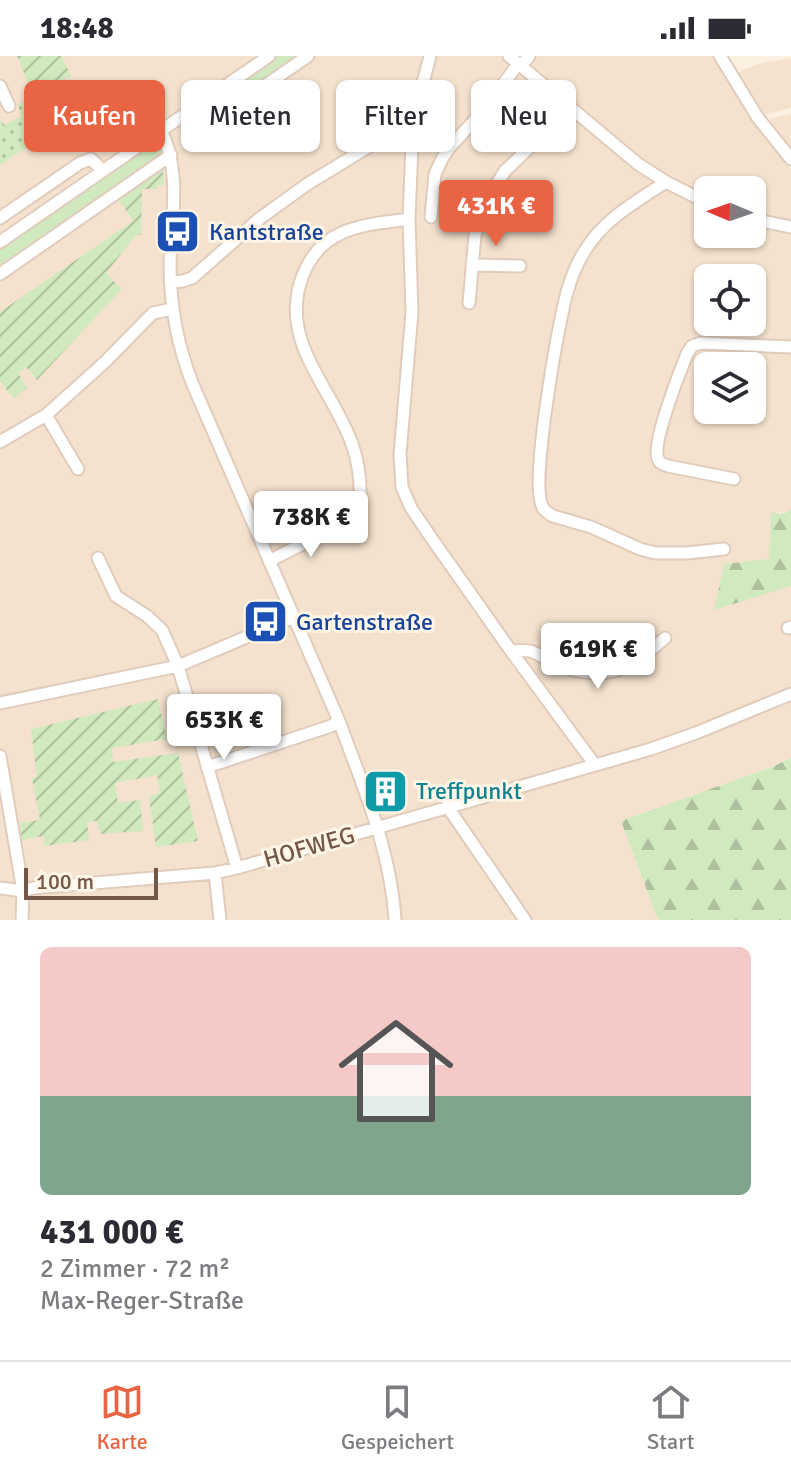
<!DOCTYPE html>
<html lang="de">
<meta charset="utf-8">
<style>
:root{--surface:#fff;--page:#f2f2f3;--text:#2b2b33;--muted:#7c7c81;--line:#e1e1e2;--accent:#e86443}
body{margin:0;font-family:Signika,sans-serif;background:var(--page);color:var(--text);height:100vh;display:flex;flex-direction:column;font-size:30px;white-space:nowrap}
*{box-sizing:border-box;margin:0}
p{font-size:26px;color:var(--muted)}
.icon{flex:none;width:44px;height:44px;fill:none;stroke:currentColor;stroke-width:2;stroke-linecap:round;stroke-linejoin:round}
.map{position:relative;height:864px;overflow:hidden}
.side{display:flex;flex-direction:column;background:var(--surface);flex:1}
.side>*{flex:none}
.banner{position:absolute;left:24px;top:24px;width:744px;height:72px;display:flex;gap:16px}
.needle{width:52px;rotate:272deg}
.buttons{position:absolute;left:694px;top:120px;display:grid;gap:16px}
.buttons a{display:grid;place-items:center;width:72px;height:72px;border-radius:12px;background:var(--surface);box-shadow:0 2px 6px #0004;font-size:40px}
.scale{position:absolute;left:24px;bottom:20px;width:134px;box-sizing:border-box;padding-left:8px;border:4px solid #735647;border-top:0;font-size:22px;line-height:28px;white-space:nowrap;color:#735647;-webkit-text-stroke:6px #fff5e6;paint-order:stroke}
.price{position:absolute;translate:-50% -68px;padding:0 18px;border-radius:8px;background:#fff;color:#222;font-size:26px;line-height:52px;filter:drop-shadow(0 2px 4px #0008)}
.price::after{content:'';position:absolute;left:50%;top:48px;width:24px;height:18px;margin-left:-12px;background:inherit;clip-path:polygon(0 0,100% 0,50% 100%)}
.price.current{background:var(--accent);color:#fff}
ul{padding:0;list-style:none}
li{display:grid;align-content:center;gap:16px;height:424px;padding:0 40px}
li span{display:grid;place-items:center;height:248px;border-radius:12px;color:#555}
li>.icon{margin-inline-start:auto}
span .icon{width:144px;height:144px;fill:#fffc;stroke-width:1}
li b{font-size:34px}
.chip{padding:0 28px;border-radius:12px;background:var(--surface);box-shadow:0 2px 6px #0004;font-size:28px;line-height:72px}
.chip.current{background:var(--accent);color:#fff}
.status{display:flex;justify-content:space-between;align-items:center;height:56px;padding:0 40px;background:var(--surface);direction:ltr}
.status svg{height:22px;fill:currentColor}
.dock{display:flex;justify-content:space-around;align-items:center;height:112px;border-top:2px solid var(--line);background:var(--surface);font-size:22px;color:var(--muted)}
.dock a{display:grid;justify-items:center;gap:4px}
.dock .current{color:var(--accent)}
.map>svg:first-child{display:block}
</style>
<div class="status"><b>18:48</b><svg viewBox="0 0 49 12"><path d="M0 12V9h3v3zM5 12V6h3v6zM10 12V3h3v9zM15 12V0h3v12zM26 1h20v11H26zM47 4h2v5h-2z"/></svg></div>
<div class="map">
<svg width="791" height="864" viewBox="0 0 791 864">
<defs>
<pattern id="grass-dots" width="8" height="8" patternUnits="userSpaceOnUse" patternTransform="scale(2)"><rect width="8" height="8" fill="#d1e9bf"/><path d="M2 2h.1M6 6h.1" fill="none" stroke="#aec09d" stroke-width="1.8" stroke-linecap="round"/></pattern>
<pattern id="forest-firs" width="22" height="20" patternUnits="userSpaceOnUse" patternTransform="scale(2)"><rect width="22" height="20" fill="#d1e9bf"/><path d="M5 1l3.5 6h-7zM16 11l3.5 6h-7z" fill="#aec09d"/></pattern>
<pattern id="garden-furrows" width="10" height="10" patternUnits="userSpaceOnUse" patternTransform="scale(2)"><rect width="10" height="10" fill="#d1e9bf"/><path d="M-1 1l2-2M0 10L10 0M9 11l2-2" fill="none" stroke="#aec09d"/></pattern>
</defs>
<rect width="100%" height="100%" fill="#fcf0e0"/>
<path fill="#f4e2ce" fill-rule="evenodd" d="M0,0H712L723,19L761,76L791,113V164L775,162L777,175L791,178V453L787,456L771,457L769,503L714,553L791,530V702L772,711L621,765L658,864H0ZM708,134H752V178H708ZM708,222H752V266H708ZM708,310H752V354H708Z
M791,2V52L764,59L738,18L742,14L758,8Z
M791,58V95L769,66L772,62Z"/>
<path fill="url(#grass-dots)" d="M45,38L60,63L54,72L0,109V64L5,69L21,60L18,48Z"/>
<path fill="url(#forest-firs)" d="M791,453V530L714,554L724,508L769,503L771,456C779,458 785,459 791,453Z
M791,702V864H658L621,765L772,711Z"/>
<path fill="#d1e9bf" d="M278,0H298L246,35L241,34L223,45L220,41Z
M154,89L158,90L164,97L0,212V193L149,90Z"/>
<path fill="url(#garden-furrows)" d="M17,0H61L71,20L32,37Z
M160,114H163L164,129H158L157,133H142L141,179H136L106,217L122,233L37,324L26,311L18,317L27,332L14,343L0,325V256L133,165L118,142Z
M158,643L167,683L112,692L113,706L178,697L198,785L156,791L149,740L160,737L157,719L115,727L118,747L140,744L143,775L100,778L97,765L87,766L89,784L45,790L44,780L22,784L20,767L40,764L32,722L37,721L31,673Z"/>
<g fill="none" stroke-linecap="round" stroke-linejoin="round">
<defs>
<path id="minor" d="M430,0L416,54L412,89L409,163L412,256L400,398L402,431L411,452L430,480L511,595L595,709
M509,0L638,108L666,126L708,147
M720,0L758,62L791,103
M521,10L529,0
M0,30L9,50
M234,46L241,41L250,40L308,0
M161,74C182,117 171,163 170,208C170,251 177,289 193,329L339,665C363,730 391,795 395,864
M666,126C635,146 603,164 584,196C574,212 568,230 564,248C557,280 529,430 543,452C546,456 549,458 553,460L591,471L640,493L655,497H687L724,493
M431,161L435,118L442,103L449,92L485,53L518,8
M0,162L80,107L91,103L103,115
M752,163L791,171
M0,186L269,0
M472,209L520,210
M0,218L171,99
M171,226L183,225L192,222L259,163L306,129L381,83L416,54
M469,247L475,179L485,146L505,115L534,87L566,49
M46,359L78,413
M0,386L46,359L105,306L153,257L172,253
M734,423L668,410C663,408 660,408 658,403C651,389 680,315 687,298L692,290L701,287L791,291
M360,448C361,428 359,407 352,388C332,331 277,284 303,219C322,170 365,169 409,163
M98,502L116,540L147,560L162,574L178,610L237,812
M269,505L336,471
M788,572L791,571
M511,595C534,593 533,596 552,606C579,619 609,622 635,606C646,599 655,590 665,582
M0,647L178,610L294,561
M0,700L23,835L22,864
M207,711L331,670L339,665
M447,750L525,864
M215,817L220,864
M0,832L23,835L33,832L215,817L237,812L651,693L696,677L791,638"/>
</defs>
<use href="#minor" stroke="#e0ccbc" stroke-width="15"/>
<use href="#minor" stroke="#fff" stroke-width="11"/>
</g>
<defs>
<symbol id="bus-square" viewBox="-11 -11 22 22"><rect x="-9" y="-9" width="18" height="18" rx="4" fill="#1a4fb4" stroke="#fff5e6"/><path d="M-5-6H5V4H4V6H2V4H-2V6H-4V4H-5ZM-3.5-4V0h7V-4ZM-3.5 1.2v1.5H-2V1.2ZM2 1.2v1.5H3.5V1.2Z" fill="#fff"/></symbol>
<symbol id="building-square" viewBox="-11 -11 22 22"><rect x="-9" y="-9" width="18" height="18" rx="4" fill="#0f9aa8" stroke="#fff5e6"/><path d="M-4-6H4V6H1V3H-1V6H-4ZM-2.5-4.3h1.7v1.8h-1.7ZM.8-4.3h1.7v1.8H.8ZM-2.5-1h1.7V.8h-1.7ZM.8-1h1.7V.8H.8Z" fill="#fff"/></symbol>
</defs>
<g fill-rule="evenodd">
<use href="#bus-square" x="152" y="150" width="51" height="51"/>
<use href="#bus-square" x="240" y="540" width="51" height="51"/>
<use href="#building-square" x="360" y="710" width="51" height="51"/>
</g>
<g text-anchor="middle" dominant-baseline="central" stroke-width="6" stroke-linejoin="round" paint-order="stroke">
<g font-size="24" fill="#164399" stroke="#fff5e6" text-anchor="start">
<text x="209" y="176">Kantstraße</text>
<text x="296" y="566">Gartenstraße</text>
</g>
<g font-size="24" fill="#0d838f" stroke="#fff5e6" text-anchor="start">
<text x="416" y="735">Treffpunkt</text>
</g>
<g font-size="24" fill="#735647" stroke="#fff5e6">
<text transform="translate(309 791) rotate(-16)">HOFWEG</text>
</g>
</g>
</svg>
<div class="buttons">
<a><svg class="needle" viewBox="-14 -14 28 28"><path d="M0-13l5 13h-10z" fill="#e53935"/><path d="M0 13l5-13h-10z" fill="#7c7c81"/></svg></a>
<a><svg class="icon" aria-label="locate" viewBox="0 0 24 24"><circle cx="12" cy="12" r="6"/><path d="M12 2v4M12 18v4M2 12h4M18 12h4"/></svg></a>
<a><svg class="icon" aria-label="layers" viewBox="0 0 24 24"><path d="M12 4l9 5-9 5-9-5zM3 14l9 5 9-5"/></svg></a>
</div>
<div class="scale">100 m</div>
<b class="price current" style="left:496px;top:192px">431K €</b>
<b class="price" style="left:311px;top:503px">738K €</b>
<b class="price" style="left:598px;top:635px">619K €</b>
<b class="price" style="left:224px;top:706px">653K €</b>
<div class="banner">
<a class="chip current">Kaufen</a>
<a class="chip">Mieten</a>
<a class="chip">Filter</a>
<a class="chip">Neu</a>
</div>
</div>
<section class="side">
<ul>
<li><span style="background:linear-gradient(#f6c9c9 60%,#7fa58c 0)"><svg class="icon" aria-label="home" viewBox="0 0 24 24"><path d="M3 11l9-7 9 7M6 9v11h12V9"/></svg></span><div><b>431 000 €</b><p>2 Zimmer · 72 m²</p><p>Max-Reger-Straße</p></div></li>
</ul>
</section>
<nav class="dock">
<a class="current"><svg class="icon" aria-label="map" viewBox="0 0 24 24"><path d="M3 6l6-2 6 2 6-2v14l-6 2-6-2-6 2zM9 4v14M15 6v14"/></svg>Karte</a>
<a><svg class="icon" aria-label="saved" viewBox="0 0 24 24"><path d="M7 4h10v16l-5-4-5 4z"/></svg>Gespeichert</a>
<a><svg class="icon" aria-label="home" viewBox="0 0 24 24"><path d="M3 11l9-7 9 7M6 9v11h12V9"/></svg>Start</a>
</nav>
